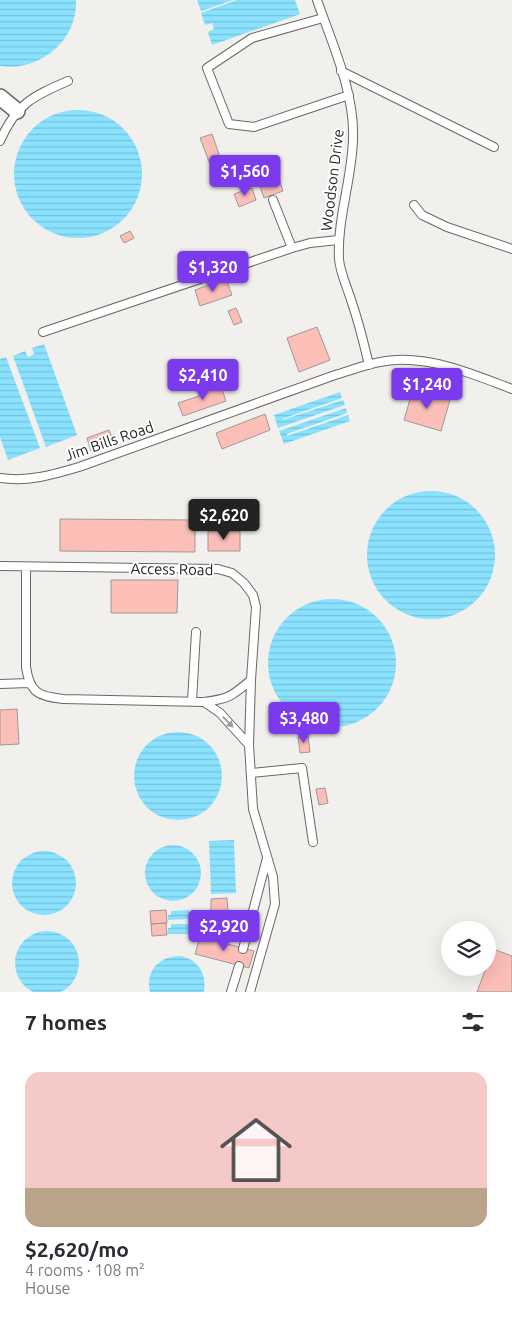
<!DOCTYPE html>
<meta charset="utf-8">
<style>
:root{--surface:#fff;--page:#f2f2f3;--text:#2b2b33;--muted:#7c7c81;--line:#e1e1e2;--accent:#7c3aed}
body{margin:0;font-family:Ubuntu,sans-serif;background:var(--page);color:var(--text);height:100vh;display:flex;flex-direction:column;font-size:19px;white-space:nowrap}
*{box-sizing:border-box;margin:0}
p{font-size:16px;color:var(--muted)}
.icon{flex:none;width:28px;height:28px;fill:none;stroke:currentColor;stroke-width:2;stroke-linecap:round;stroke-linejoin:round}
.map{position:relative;height:992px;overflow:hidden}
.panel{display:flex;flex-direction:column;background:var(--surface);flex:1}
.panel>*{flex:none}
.buttons{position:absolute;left:441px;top:921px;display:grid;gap:10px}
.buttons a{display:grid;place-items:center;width:55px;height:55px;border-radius:50%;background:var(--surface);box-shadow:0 5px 20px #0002;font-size:25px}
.price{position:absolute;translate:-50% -42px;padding:0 11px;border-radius:5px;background:var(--accent);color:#fff;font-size:16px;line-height:32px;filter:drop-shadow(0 1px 2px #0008)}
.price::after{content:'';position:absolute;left:50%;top:30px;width:15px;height:11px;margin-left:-8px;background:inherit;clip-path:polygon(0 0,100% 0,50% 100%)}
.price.selected{background:#222;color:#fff}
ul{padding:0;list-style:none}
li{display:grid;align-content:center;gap:10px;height:265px;padding:0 25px}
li+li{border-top:1px solid var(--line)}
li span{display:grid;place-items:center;height:155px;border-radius:15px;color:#555}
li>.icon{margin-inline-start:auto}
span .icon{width:90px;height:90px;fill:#fffc;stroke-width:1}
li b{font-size:21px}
h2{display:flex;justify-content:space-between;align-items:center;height:60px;padding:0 25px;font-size:21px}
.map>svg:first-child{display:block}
</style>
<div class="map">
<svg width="512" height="992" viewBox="0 0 512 992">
<defs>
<pattern id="water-rules" width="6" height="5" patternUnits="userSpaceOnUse" patternTransform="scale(1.25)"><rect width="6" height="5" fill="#8ae2ff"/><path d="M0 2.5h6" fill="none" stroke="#77c2da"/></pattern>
</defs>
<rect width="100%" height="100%" fill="#f1f0ec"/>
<path fill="url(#water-rules)" d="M0,0H76C78,41 39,72 0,66Z
M197,0H233L201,11Z
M237,0H295L300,14L212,45L208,32L214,29L212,23L205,25L201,13Z
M14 174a64 64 0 1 1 128 0a64 64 0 1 1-128 0Z
M44,344L77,435L46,447L13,356L25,351L28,357L34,354L32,348Z
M6,357L40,448L8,460L0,437V359Z
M340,392L342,398L282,419V420L343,400L345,405L278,428L274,415Z
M346,408L347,413L287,434V436L348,415L350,421L284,444L279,431Z
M367 555a64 64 0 1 1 128 0a64 64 0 1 1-128 0Z
M268 663a64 64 0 1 1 128 0a64 64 0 1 1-128 0Z
M134 776a44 44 0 1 1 88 0a44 44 0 1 1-88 0Z
M234,840L236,893L211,894L209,841Z
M145 873a28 28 0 1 1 56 0a28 28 0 1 1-56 0Z
M12 883a32 32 0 1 1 64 0a32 32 0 1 1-64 0Z
M189,910V914H192L193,917H189V919L168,920V915H171V911Z
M171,924H190V927H193V930H190V934H168V928H171Z
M15 963a32 32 0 1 1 64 0a32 32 0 1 1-64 0Z
M180,956C198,959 207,974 204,992H150C145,971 159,956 180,956Z"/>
<path fill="#fbbfb8" stroke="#9e9998" d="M212,134L221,160L210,164L200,138Z
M274,165L283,191L264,198L255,172Z
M252,188L256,200L239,207L234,194Z
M130,231L134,238L124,243L120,236Z
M226,279L232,295L200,306L195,290Z
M236,308L242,322L234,325L228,311Z
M317,327L330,360L299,372L287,338Z
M221,386L226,401L183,416L178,403L208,393L207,390Z
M413,389L450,400L441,431L404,420Z
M265,414L270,430L222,449L216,433Z
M109,430L114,443L91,451L87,438Z
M60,519L195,520V552L60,551Z
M208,531H240V551H208Z
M111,580H178L177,613H111Z
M17,709L19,744L0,745V710Z
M308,736L310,752L300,753L298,737Z
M325,788L328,803L319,805L316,789Z
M227,898L228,914L211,915V899Z
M166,910L167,923L151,924L150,911Z
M166,923L167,935L152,936L151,924Z
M200,937L254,951L249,968L195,954Z
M493,949L512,956V992H477Z"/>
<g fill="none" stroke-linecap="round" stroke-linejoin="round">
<defs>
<path id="lane" d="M317,0C332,43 355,93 353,139C352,179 337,219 339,259C340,273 348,289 352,303C359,323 364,344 369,365
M323,18L252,38L207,68L229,124L254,127L349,95
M341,71L494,147
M0,141C16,104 33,96 68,81
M273,200L292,248
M414,205L422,215L447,227L512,249
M43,332L292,248L310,243L338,240
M0,478C28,482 52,475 79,467L335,375C355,369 375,361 396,360C436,358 475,375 512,389
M0,566L218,569L232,573L244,583L253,595L256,607L251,680L249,745L253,809L273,877L275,904L250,992
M26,567V667C30,693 38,696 63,699L204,702C229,699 232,696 251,680
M0,684L29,683
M192,701L196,632
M204,702L220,713L249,745
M251,773L302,768L313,842
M243,949L267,858
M231,992L239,966"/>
<path id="street" d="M0,97L17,111"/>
</defs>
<use href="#lane" stroke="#696864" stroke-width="10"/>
<use href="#street" stroke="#696864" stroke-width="18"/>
<use href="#lane" stroke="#fff" stroke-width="8"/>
<use href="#street" stroke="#fff" stroke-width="15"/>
</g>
<defs><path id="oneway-solid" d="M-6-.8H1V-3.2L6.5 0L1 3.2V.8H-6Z" transform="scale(1.25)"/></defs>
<use fill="#9d9d9c" href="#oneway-solid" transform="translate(228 722) rotate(46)"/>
<g text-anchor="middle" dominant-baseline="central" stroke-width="4" stroke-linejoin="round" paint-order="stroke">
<g font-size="15" fill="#262524" stroke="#fff">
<text transform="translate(332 180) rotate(-83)">Woodson Drive</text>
<text transform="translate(109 441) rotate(-19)">Jim Bills Road</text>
<text transform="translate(172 569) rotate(1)">Access Road</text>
</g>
</g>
</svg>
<div class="buttons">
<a><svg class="icon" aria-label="layers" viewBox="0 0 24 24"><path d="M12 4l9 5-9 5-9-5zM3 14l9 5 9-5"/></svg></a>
</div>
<b class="price" style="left:245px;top:197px">$1,560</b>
<b class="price" style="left:213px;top:293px">$1,320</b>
<b class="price" style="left:203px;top:401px">$2,410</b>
<b class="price" style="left:427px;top:410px">$1,240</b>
<b class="price selected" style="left:224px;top:541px">$2,620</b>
<b class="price" style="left:304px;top:744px">$3,480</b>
<b class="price" style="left:224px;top:952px">$2,920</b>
</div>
<section class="panel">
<h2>7 homes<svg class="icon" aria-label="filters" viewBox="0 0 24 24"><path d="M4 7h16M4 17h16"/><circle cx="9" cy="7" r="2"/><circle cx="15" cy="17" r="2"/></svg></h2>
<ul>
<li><span style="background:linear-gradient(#f6c9c9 75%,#b9a48a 0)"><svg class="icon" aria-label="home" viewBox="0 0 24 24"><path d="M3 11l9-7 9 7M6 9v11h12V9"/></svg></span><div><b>$2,620/mo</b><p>4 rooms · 108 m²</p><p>House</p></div></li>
</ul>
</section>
